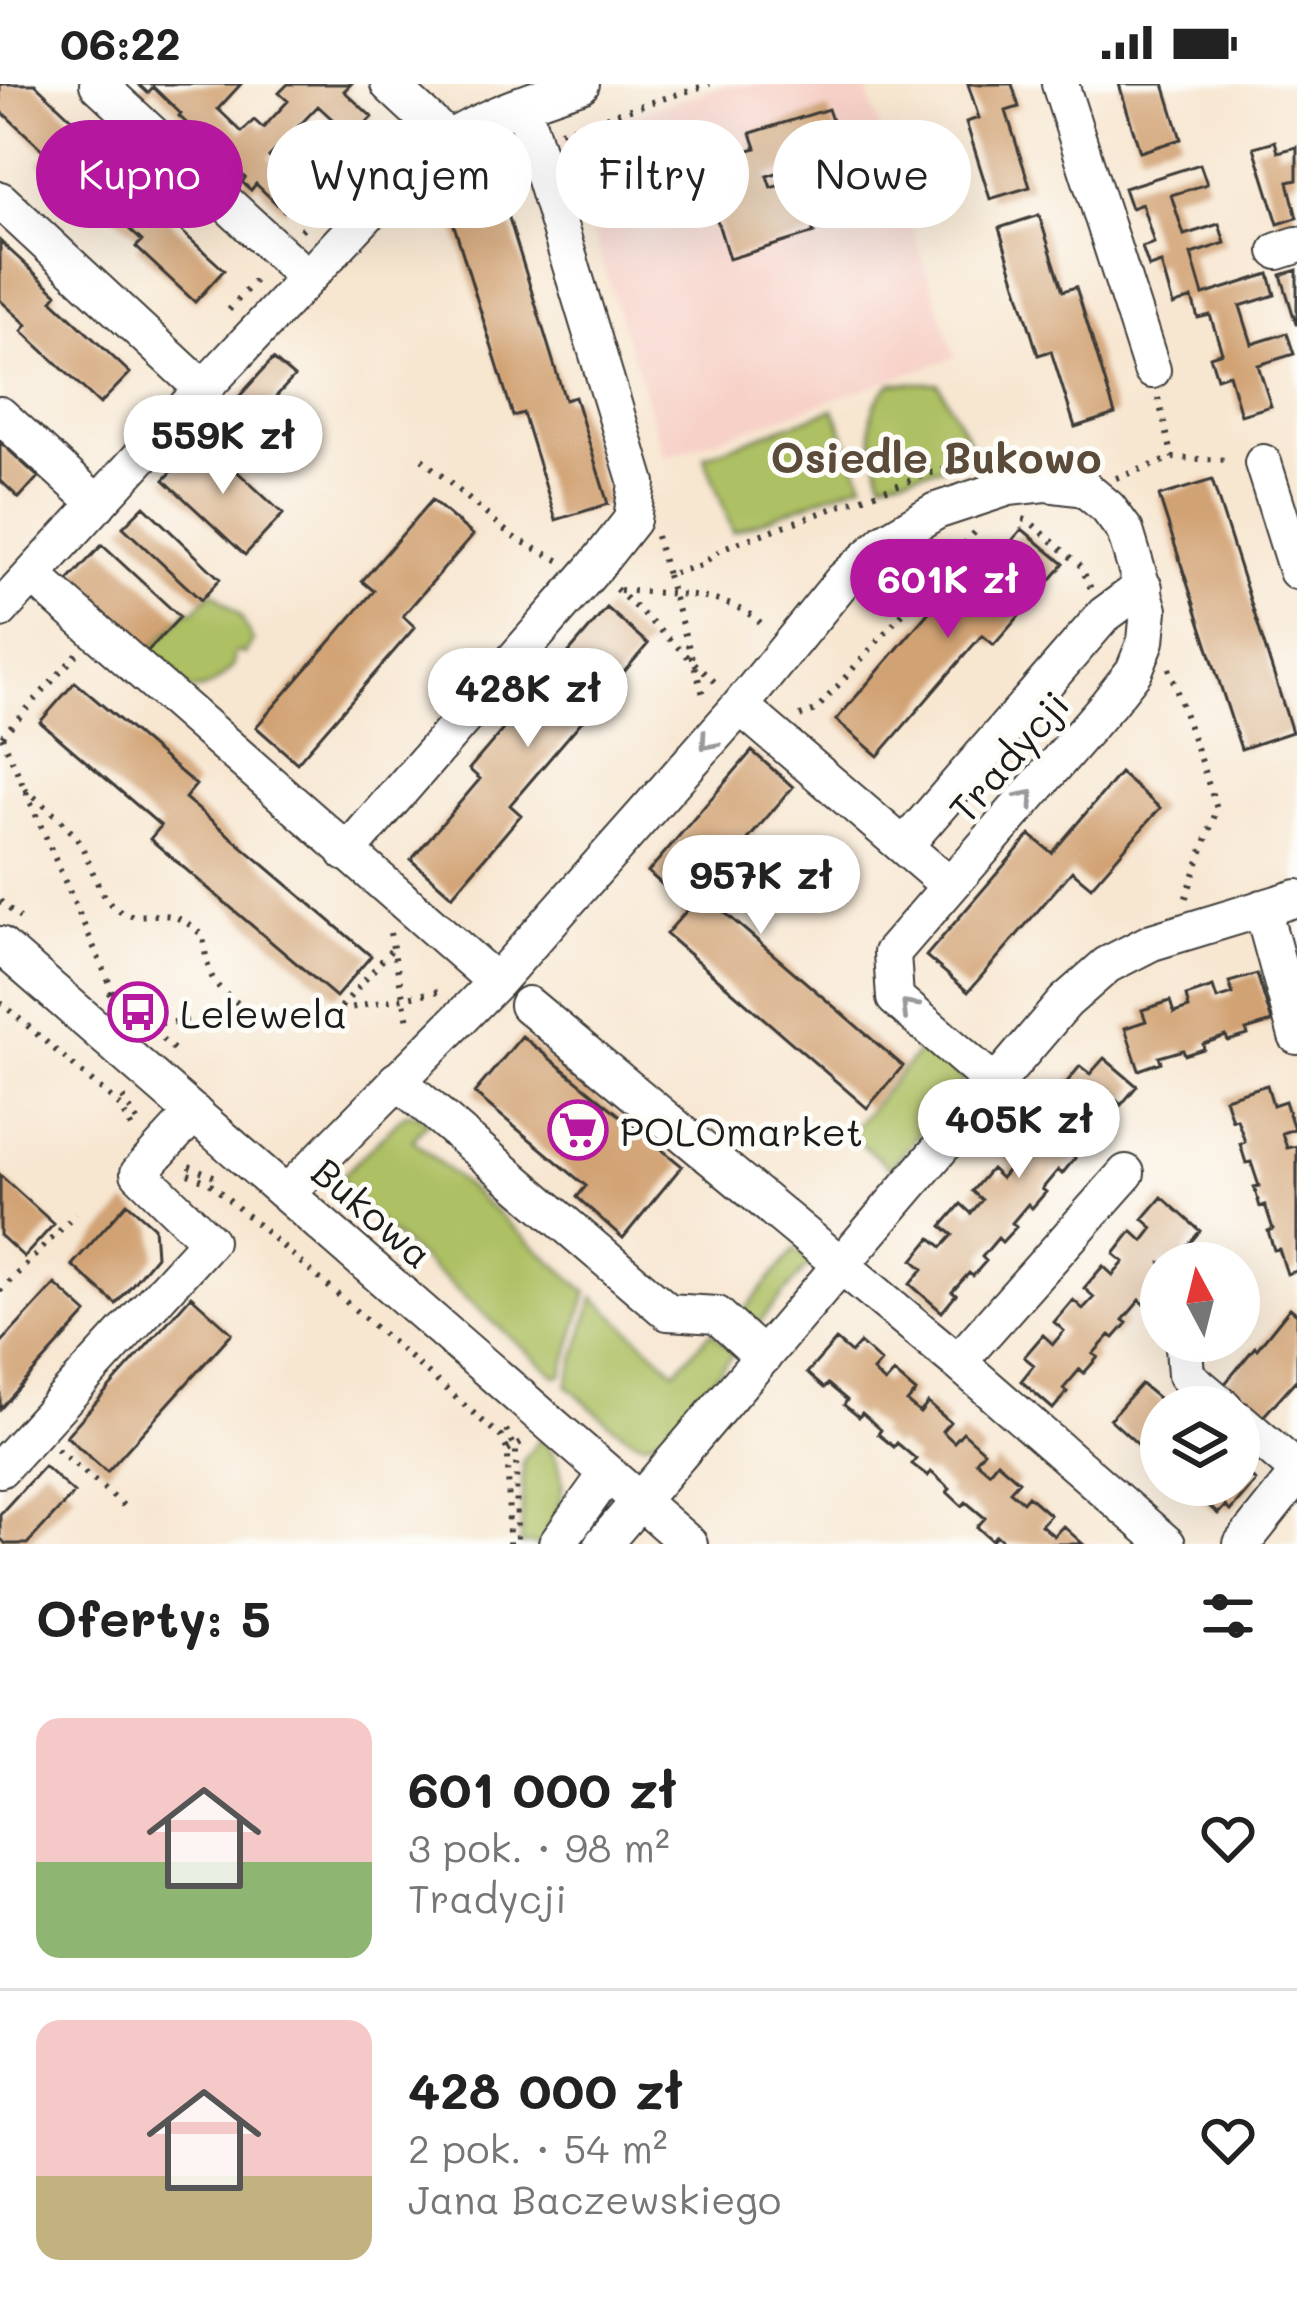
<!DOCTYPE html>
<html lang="pl">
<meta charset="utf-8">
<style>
:root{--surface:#fff;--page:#f6f6f6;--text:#222;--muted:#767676;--line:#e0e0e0;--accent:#b5179e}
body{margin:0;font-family:Mali,sans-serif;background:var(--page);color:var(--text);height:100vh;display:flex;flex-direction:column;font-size:45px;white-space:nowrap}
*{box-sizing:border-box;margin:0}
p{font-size:39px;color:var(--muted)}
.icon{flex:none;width:66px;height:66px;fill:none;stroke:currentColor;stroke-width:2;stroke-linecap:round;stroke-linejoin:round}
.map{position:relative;height:1460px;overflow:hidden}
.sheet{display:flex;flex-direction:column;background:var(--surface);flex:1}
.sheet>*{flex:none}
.guide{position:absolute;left:36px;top:36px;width:1227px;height:108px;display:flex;gap:24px}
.needle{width:78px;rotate:353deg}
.buttons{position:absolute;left:1140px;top:1158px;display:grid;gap:24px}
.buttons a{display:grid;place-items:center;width:120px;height:120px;border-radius:50%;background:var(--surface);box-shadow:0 12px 48px #0002;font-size:60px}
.price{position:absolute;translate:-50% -102px;padding:0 27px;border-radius:42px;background:#fff;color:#222;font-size:39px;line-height:78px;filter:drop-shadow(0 3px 6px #0008)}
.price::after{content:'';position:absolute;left:50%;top:72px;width:36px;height:27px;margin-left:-18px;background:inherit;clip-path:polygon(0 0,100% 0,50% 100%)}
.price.selected{background:var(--accent);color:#fff}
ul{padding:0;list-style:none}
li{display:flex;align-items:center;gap:36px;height:300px;padding:0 36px}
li+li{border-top:3px solid var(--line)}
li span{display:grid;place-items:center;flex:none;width:336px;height:240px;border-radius:24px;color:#555}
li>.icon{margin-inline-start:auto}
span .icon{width:144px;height:144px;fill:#fffc;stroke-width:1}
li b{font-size:51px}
h2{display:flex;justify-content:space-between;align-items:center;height:144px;padding:0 36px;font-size:51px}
.tag{padding:0 42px;border-radius:54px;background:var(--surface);box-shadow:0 12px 48px #0002;font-size:42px;line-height:108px}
.tag.selected{background:var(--accent);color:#fff}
.status{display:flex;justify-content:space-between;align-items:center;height:84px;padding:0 60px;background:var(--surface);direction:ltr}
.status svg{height:33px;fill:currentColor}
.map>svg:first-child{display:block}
</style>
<div class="status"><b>06:22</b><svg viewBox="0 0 49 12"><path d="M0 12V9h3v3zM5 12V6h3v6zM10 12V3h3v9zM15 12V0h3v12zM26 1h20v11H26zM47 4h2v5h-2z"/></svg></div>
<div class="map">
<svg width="1297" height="1460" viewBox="0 0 1297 1460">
<rect width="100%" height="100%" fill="#fdfcf7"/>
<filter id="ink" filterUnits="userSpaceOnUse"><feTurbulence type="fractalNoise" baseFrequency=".00833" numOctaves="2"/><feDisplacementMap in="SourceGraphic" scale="24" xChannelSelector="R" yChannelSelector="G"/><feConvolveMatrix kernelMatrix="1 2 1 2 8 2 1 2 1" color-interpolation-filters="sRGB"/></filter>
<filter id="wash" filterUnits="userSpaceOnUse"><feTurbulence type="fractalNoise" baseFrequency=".004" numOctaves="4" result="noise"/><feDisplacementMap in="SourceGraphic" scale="48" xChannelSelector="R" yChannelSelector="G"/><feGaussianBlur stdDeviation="2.7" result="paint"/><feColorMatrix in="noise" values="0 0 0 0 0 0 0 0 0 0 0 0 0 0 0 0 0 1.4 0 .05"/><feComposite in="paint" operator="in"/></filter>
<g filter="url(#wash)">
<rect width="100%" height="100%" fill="#f7e6d0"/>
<path fill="#f7d1c8" d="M730,0H865L955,273L665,373L562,53Z"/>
<path fill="#adc064" stroke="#646e40" stroke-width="3" d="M892,299H938L979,375L882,396C874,359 858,327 892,299Z
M834,325L863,398L733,448L704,372Z
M213,507L240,532L253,557L245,570L237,568L234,571V581C196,625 180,603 143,574L189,525L193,528Z
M923,962L964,996L890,1084L849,1050Z
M406,1029L417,1031L427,1038L413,1056L587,1208L562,1291L555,1292L351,1114L342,1092Z
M795,1165L811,1178L755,1244L739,1233Z
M594,1213L675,1287L711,1248L728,1263L733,1271C718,1287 665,1360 644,1358C621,1355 585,1317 567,1301Z
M541,1353C574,1390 564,1422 541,1460H521L523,1377Z"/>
<g id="blocks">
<path fill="#d1a273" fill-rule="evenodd" d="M0,0H35L89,51L51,91L39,79L47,70L0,26Z
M138,0H241L218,25L242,48L254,36L263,44L288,17L279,9L288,0H351L344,7L372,33L352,53L360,61L316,108L308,101L284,127L256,100L251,106L242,98L245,94L230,80L232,77L206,52L201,58L192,51L195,47L179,32L181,30L153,3L148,9ZM318,22L342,44L330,56L340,66L315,93L305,84L293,96L269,73Z
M968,0H1012L1019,23L1006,27L1030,103L990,115L966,38L979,34Z
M1119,0H1164L1181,55L1140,68Z
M828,25L843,68L767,92L771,104L797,96L814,149L729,175L713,123L739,115L735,102L660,125L646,83L723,58L728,73L756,64L751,49Z
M1275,57L1278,68L1297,63V96L1288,98L1297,134L1278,140L1254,63Z
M112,70L172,125L165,132L224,186L195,218L136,163L142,157L82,102Z
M1200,80L1207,100L1171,111L1184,151L1219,140L1225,159L1191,170L1203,211L1269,190L1275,211L1240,222L1252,260L1287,249L1294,270L1258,281L1271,322L1241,331L1229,290L1217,294L1210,272L1222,268L1210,231L1198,234L1192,214L1173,221L1161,179L1149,183L1142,163L1154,159L1142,120L1131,124L1124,104Z
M501,108L565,316L575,313L608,420L556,436L523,329L513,332L449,125Z
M1039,131L1063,207L1076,203L1115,330L1075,343L1051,267L1038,271L999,144Z
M0,157L57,210L52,216L130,289L100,320L22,247L27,241L0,216Z
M1297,186V240H1296L1281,191Z
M273,275L294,293L257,333L237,315Z
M202,355L283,430L245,471L164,396Z
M0,358L38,393L19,414L0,396Z
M1212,396L1292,648L1241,665L1159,412Z
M432,416L473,451L403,532L415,543L297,679L256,643L374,507L362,497Z
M144,422L220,495L201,516L123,443Z
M1022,445L1064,480L994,561L982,551L878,672L836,636L940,515L952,526Z
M102,461L180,533L143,572L65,500Z
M607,524L648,560L510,721L521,731L452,812L411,776L480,695L469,685Z
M75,598L196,701L185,714L371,872L336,913L150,755L161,742L40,638Z
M752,667L793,703L702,809L903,982L867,1024L666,850L689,824L648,788Z
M1120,689L1160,724L1091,803L1072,787L968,908L926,872L1030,751L1052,769Z
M1257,890L1272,938L1246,946L1248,951L1228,957L1226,952L1203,960L1204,965L1185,971L1183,966L1159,973L1161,978L1139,986L1125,944L1146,937L1142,926L1170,917L1174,929L1189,924L1186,912L1213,903L1217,915L1233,910L1229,898Z
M522,952L682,1082L623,1154L577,1113L586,1102L474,1009Z
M1104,974L1137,1002L1121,1021L1117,1017L1101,1036L1105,1040L1092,1056L1088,1052L1071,1070L1075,1074L1062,1090L1058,1086L1042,1105L1046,1108L1032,1124L1028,1120L1012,1139L1016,1143L1002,1158L998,1154L982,1173L986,1177L973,1192L969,1189L952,1208L956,1211L942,1228L910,1200L923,1185L913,1176L931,1154L942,1163L953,1151L942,1142L961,1120L971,1129L982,1116L972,1107L991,1085L1001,1094L1012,1081L1002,1073L1021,1051L1031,1060L1042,1047L1032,1038L1051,1016L1061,1025L1072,1013L1062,1004L1080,982L1090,990Z
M1267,1001L1273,1021L1285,1017L1294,1045L1282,1049L1287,1064L1297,1062V1187L1287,1190L1279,1165L1274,1166L1268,1147L1273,1145L1265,1121L1260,1123L1254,1103L1259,1102L1251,1078L1246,1079L1240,1060L1245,1058L1237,1035L1232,1036L1225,1014Z
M0,1091L54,1140L24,1173L0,1151Z
M1162,1113L1200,1147L1183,1167L1187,1170L1179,1179H1161V1192L1153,1201L1157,1205L1144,1220L1140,1216L1123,1236L1127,1239L1114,1254L1110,1251L1093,1270L1098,1273L1084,1289L1080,1285L1063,1305L1067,1308L1053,1325L1021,1297L1034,1281L1024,1273L1043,1251L1053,1260L1064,1247L1054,1238L1073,1216L1083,1225L1094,1213L1084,1204L1103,1182L1113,1191L1124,1178L1114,1170L1132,1147L1143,1157L1153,1144L1143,1135Z
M127,1119L154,1143L156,1172L116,1220L72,1181Z
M55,1200L87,1229L0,1325V1260Z
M191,1212L232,1249L107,1388L66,1352Z
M1290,1224L1297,1230V1299L1295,1297L1261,1335L1223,1302L1255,1263L1257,1265Z
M836,1256L851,1269L860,1259L881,1278L873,1287L885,1299L894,1289L916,1308L907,1318L920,1329L928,1319L950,1338L942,1347L954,1358L963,1348L984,1367L976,1377L989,1388L997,1378L1019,1397L1010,1407L1023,1418L1028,1412L1050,1431L1041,1441L1054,1452L1063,1442L1083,1460H1006L996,1451L992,1456L977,1443L985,1434L966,1418L962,1422L947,1408L950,1405L931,1388L928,1392L912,1380L916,1375L897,1359L894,1363L878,1350L881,1346L862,1329L859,1333L844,1321L847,1316L828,1300L824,1304L807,1289Z
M1141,1300L1169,1323H1161V1381L1146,1368L1153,1360L1149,1356L1142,1364L1110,1335Z
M44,1382L74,1409L27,1460H6L0,1454V1430Z
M1239,1383L1256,1397L1230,1427L1225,1422L1218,1430L1184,1401H1239Z"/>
</g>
</g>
<g filter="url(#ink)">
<use href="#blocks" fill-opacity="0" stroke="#3d3a37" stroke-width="3"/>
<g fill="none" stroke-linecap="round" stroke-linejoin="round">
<defs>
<path id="minor" d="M98,0L307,194
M389,0L447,54
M1060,0L1152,286
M0,116L203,305
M1278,167L1297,161
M0,331L98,420
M1263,379L1297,487
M32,491L496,898
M0,526L203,305L420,74C470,37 523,19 581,0
M740,622L950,802L892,869L895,914L996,1001
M904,762L1104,531L1130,512L1144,504
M346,769L594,484L632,436L637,399L522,20
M1262,824L1297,952
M0,861L689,1460
M528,921L958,1278L1167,1460
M397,996L668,1228L717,1231L763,1273
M287,1109L496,898L740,622L843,496L886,457L936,427L1009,403L1045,399L1084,404L1108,424L1125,447L1149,526L1146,557L1134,587L1108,620L950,802
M1190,1257L1184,1263L1186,1291L1224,1323
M958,1278L1126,1089
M1239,1336L1297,1386
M0,1385L209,1157L139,1089L194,1029
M557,1460L607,1390
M603,1460L1065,918L1107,881L1152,858L1297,814
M1242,1460L1297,1391"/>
</defs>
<use href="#minor" stroke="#3d3a37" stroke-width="40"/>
<path stroke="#3d3a37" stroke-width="6" stroke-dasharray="3 9" stroke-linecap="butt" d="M560,47L710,0
M301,146L396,47
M229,226L260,191
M1158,314L1173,374
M422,375L513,453L562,478
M1116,394L1173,374L1232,376
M1023,435L1029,437L1081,482L1091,505
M656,452L667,491L701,481L723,464L937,387L959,383
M667,491L704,614
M616,505L720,603
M620,506C668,511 731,506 766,544
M1169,584L1217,725L1185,816
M800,632L816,626L976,447
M2,652L78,569
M2,653L116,914
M25,705C44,722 65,737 79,758C92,778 96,810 116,825C133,837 153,828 171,832C184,835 193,843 203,852C209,904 216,903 256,932
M0,817L20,834
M390,849L409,942
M108,908L179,970
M0,918L120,1022L135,1050
M341,923L392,865
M149,940L339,926L439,907
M123,1014L142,1043
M189,1082L216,1093
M188,1090L208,1098L219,1107L501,1353L508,1367L509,1460
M0,1207L76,1130
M506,1346L516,1365L517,1460
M57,1365L124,1422
M508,1367L525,1357"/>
<use href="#minor" stroke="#fff" stroke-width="36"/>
</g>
<defs><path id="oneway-chevron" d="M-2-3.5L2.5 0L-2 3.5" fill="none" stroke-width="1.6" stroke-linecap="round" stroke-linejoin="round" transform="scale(3)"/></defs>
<g stroke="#999">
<use href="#oneway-chevron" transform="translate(708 658) rotate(131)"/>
<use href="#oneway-chevron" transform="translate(1027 714) rotate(-49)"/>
<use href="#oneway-chevron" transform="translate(909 924) rotate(-134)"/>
</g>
</g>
<defs>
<symbol id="bus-ring" viewBox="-11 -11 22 22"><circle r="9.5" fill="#fdfcf7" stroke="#b5179e" stroke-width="1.5"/><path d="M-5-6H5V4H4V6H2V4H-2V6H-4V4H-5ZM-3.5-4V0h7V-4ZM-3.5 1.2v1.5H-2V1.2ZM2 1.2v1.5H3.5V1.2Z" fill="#b5179e"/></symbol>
<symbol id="supermarket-ring" viewBox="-11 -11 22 22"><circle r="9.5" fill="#fdfcf7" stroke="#b5179e" stroke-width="1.5"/><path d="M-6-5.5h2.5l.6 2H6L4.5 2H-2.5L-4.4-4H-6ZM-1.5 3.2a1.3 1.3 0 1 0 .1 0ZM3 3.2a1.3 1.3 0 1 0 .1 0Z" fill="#b5179e"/></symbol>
</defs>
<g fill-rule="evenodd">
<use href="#bus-ring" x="105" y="895" width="66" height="66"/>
<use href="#supermarket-ring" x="545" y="1013" width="66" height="66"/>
</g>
<g text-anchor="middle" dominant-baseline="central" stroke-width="10" stroke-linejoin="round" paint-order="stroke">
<g font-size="39" fill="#1c1c1c" stroke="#fdfcf7">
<text transform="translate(1008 672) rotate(-49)">Tradycji</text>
<text transform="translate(373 1128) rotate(41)">Bukowa</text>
</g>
<g font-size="39" fill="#1c1c1c" stroke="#fdfcf7" text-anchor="start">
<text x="180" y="928">Lelewela</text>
<text x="620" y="1046">POLOmarket</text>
</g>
<g font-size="42" font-weight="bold" fill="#5b4b3a" stroke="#fdfcf7">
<text x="936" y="372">Osiedle Bukowo</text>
</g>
</g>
</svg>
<div class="buttons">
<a><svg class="needle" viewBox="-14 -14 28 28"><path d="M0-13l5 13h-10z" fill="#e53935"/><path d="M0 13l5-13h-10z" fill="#767676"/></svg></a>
<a><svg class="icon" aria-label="layers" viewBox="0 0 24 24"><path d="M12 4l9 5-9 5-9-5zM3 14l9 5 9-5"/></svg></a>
</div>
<b class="price" style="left:223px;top:413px">559K zł</b>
<b class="price selected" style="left:948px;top:557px">601K zł</b>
<b class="price" style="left:528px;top:666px">428K zł</b>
<b class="price" style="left:761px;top:853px">957K zł</b>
<b class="price" style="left:1019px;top:1097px">405K zł</b>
<div class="guide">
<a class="tag selected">Kupno</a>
<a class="tag">Wynajem</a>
<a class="tag">Filtry</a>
<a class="tag">Nowe</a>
</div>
</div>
<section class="sheet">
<h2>Oferty: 5<svg class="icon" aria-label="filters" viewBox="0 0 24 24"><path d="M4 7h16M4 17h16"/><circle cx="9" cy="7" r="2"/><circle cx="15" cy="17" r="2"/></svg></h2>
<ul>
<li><span style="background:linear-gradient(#f6c9c9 60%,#8fb573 0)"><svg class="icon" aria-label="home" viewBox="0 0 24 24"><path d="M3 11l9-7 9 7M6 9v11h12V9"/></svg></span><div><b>601 000 zł</b><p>3 pok. · 98 m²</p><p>Tradycji</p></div><svg class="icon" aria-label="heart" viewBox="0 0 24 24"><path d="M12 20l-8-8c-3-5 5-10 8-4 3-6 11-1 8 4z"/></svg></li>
<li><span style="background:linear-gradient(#f6c9c9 65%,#c2b280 0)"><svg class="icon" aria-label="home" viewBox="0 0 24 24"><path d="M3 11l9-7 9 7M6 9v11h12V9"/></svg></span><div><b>428 000 zł</b><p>2 pok. · 54 m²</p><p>Jana Baczewskiego</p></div><svg class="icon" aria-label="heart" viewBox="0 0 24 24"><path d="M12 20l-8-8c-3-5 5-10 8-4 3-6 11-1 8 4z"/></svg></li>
</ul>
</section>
